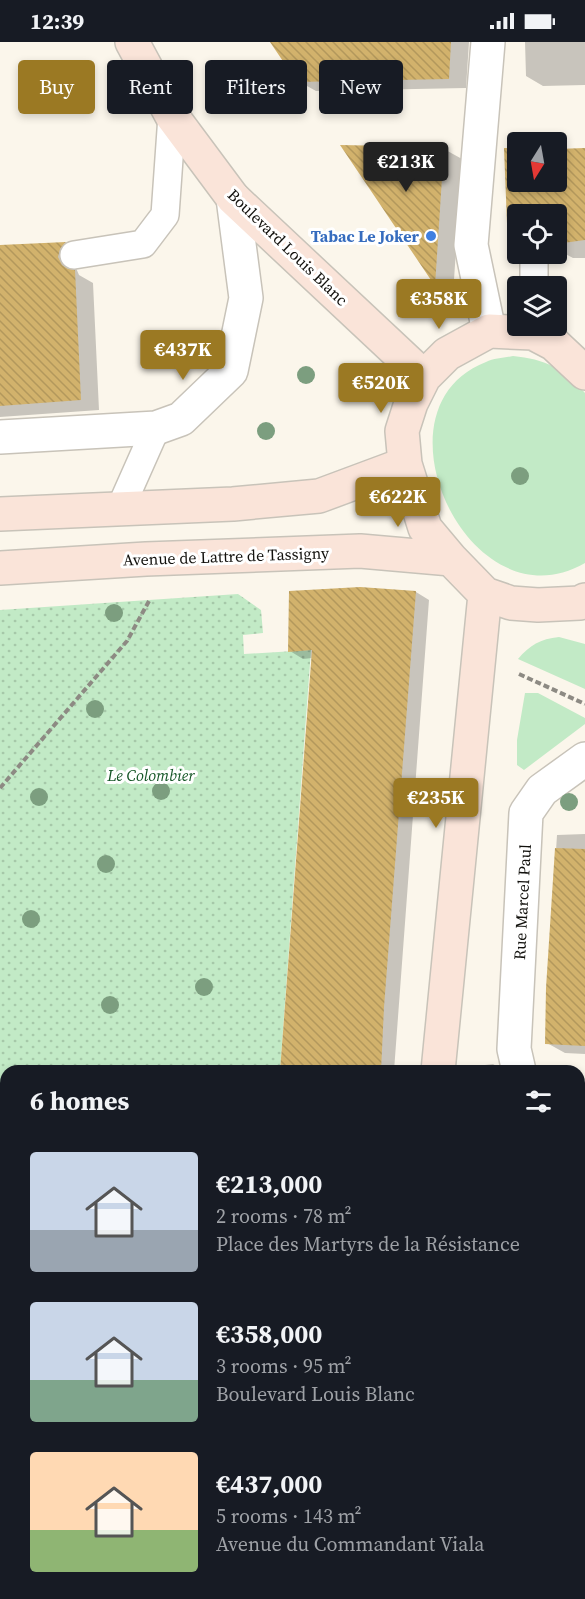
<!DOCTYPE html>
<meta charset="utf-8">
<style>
:root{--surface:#171b24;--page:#242831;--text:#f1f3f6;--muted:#9ea1a6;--accent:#9b7923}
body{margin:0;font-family:"Source Serif 4",serif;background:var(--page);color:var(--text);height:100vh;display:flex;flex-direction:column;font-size:22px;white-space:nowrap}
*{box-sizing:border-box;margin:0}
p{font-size:20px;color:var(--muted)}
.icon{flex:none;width:33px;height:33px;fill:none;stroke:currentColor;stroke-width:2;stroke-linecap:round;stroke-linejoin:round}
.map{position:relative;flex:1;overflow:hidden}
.details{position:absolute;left:0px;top:1023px;width:585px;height:534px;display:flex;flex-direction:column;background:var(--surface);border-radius:18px 18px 0 0;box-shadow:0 3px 9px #0003}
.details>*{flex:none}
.banner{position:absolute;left:18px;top:18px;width:549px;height:54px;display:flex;gap:12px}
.needle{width:39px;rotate:191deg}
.fabs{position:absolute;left:507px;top:90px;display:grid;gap:12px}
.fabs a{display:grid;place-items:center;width:60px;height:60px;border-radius:6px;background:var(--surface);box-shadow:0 3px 9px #0003;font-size:30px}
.price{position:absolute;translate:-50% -51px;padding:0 14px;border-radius:6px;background:var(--accent);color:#fff;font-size:20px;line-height:39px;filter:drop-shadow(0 2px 3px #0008)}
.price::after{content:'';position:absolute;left:50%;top:36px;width:18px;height:14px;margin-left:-9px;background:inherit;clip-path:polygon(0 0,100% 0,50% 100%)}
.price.active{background:#222;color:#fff}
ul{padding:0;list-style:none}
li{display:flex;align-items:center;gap:18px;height:150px;padding:0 30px}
li span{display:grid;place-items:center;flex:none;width:168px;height:120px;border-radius:6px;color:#555}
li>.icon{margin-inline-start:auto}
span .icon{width:72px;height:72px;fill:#fffc;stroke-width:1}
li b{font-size:26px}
h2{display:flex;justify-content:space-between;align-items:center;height:72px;padding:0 30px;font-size:26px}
.chip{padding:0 21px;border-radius:6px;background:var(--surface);box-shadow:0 3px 9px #0003;font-size:21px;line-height:54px}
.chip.active{background:var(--accent);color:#fff}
.status{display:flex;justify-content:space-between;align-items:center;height:42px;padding:0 30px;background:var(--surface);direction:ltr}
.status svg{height:16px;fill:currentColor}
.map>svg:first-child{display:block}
</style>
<div class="status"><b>12:39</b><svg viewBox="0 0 49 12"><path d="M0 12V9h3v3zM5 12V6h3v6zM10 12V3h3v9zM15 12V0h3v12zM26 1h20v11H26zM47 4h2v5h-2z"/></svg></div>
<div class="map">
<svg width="585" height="1557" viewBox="0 0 585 1557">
<defs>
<pattern id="forest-firs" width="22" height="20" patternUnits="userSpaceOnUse" patternTransform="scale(1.5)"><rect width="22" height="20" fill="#c2eac6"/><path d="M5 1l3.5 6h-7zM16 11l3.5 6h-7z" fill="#a6c8a9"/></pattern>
<pattern id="park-dots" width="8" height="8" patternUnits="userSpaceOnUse" patternTransform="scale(1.5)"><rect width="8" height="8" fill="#c2eac6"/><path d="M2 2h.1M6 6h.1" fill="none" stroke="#a6c8a9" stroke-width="1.8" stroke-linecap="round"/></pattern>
<pattern id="building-back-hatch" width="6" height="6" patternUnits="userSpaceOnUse" patternTransform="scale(1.5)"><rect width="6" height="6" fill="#d2b26c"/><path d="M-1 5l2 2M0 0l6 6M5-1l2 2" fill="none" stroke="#b3985c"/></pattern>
</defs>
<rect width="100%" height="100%" fill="#fbf6eb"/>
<path fill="#c2eac6" d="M513,314C545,317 563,326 585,351V521C470,588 366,366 486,320C494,316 504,316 513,314Z
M559,595L585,602V647L518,617C530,603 540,597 559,595Z
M525,651H538L585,676V682L524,728L517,723V698Z"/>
<path fill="url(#forest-firs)" d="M585,1384V1557H488L491,1551H579V1385Z"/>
<path fill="url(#park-dots)" d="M238,552L261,568L263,591L243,593L244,612L311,608L280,1029H6V1551H107L103,1557H0V568Z"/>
<path fill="#0003" d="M272,0H469L466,46L316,49L298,39Z
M525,0H585V43L543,44L526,34Z
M343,105L444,107L462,117L453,253L436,243Z
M585,108V216H573L556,207V172H518V211L510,207L518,140H556Z
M65,202L83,212L78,217L76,226L79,233L93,241L99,368L0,375V205Z
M416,550L429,558L394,1029H281L312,616L303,617L290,609Z
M585,792V1012L565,1011L547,1001V946L557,793Z
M493,1022L505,1029H484L485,1023Z
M114,1551H246L242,1557H124Z
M342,1551H450L447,1557H338Z"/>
<path fill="url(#building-back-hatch)" d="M270,0H451L449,37L297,40Z
M340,103L444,105L435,244Z
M504,106H518V140H556V107L585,106V198L556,202V172H518V206L508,207Z
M66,200L60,207L58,215L62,223L68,227L75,228L81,358L0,364V203Z
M360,545L416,549L384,965L381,1029H280L312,608L288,610L289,549Z
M555,806L585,807V1004L545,1002L546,946Z"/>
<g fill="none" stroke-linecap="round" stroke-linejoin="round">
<defs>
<path id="lane" d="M74,213L143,202L165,173L172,74
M534,244V212
M120,467L156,386"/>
<path id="street" d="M488,0L471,203L489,289
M0,395L156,386L181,377L231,329L246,256L233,156
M519,1029L514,1007L526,771L542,748L585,717
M579,1197H585
M463,1557L465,1551"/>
<path id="secondary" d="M132,0L172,74L233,156L424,335
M585,331L554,302L533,291L489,289L447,312L424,335L411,361L402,389L405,422L425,486L451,517L485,552L511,561L538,563L580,561L585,558
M0,472L233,462L319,454L405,422
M0,526L146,517L360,509L451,517
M438,1029L485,552
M283,1557L287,1551"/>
</defs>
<use href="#lane" stroke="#c8c3b9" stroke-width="30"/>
<use href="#street" stroke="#c8c3b9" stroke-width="36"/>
<use href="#secondary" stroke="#c8c3b9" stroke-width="36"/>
<path stroke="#8d8a83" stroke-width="4" stroke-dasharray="6 3" stroke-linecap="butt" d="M519,632L585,662
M0,746L127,599L149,559"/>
<use href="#lane" stroke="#fff" stroke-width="27"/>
<use href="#street" stroke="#fff" stroke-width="33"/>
<use href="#secondary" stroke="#fae4d9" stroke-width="33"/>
</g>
<g fill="#7c9e7f">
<circle cx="306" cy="333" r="9"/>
<circle cx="266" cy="389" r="9"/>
<circle cx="520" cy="434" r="9"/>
<circle cx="114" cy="571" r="9"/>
<circle cx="95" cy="667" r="9"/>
<circle cx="161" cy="749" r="9"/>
<circle cx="39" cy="755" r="9"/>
<circle cx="569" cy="760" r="9"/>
<circle cx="106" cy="822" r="9"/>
<circle cx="31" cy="877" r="9"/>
<circle cx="204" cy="945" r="9"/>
<circle cx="110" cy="963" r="9"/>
</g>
<circle fill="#3f7fe0" stroke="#fff" stroke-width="2" cx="431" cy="194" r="6"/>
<g text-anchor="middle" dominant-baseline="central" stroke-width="6" stroke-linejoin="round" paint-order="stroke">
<g font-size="16" font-weight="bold" fill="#366cbe" stroke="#fff" text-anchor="end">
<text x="419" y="194">Tabac Le Joker</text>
</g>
<g font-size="16" fill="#12110d" stroke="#fff">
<text transform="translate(288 205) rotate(44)">Boulevard Louis Blanc</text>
<text transform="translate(226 514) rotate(-2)">Avenue de Lattre de Tassigny</text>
<text transform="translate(522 860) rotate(-87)">Rue Marcel Paul</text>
</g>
<g font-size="16" font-style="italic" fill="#155626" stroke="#fff">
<text x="151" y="733">Le Colombier</text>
</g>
</g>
</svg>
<div class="fabs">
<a><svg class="needle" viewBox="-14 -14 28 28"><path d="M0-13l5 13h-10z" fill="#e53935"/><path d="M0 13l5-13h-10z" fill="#9ea1a6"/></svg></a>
<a><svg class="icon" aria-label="locate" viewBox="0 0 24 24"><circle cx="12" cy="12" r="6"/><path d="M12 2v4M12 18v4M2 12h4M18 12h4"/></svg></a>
<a><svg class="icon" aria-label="layers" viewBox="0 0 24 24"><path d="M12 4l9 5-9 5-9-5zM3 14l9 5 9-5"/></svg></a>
</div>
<b class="price active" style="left:406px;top:151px">€213K</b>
<b class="price" style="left:439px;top:288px">€358K</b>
<b class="price" style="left:183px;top:339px">€437K</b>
<b class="price" style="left:381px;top:372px">€520K</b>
<b class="price" style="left:398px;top:486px">€622K</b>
<b class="price" style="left:436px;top:787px">€235K</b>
<div class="banner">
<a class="chip active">Buy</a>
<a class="chip">Rent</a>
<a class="chip">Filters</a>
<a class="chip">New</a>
</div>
<section class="details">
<h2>6 homes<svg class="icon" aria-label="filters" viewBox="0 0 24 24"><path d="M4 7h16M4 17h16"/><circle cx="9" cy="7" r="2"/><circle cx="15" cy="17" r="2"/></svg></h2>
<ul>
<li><span style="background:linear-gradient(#c9d6e8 65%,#9aa5b1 0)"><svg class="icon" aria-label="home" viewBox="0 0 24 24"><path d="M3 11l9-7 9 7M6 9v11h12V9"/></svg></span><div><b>€213,000</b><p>2 rooms · 78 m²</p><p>Place des Martyrs de la Résistance</p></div></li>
<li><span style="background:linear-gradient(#c9d6e8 65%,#7fa58c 0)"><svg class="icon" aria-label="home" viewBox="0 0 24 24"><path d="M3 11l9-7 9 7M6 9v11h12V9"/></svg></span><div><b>€358,000</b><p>3 rooms · 95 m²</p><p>Boulevard Louis Blanc</p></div></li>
<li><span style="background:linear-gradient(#ffd9b3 65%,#8fb573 0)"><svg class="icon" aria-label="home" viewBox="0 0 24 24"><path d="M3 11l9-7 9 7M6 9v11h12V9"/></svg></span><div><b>€437,000</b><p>5 rooms · 143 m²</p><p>Avenue du Commandant Viala</p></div></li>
</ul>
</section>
</div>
